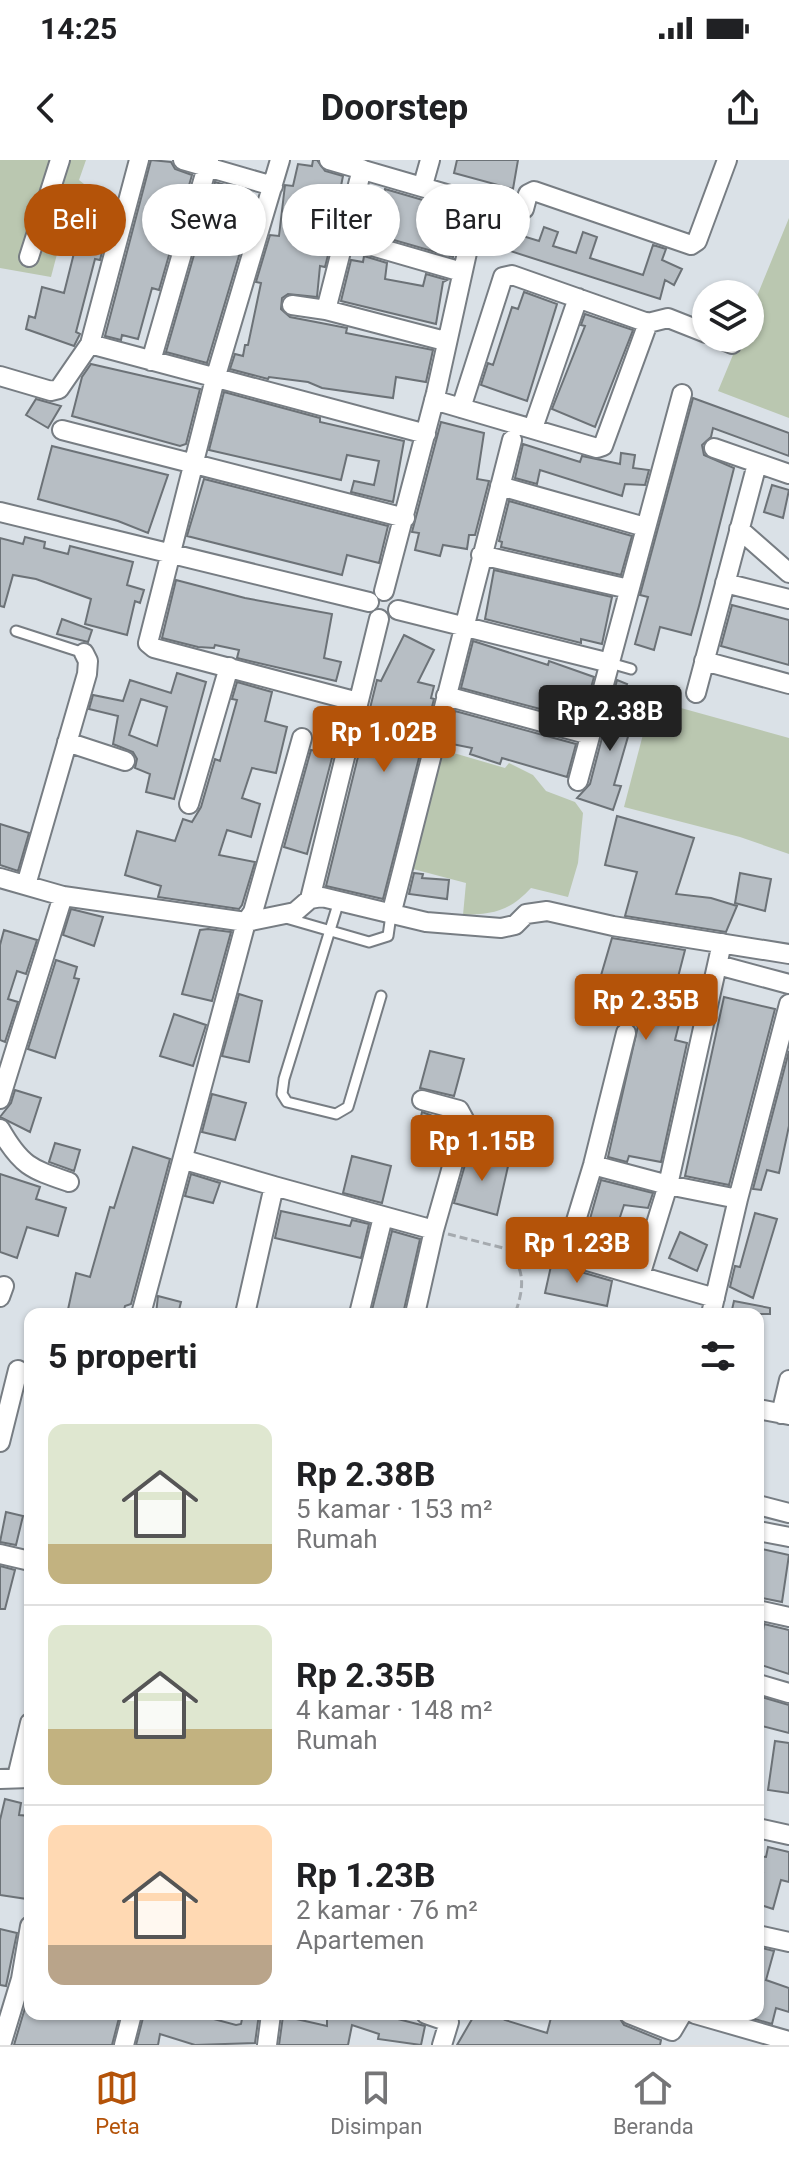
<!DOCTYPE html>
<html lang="id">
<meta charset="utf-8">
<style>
:root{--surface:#fff;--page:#f2f2f2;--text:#202124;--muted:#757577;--line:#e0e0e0;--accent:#b45309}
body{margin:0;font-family:Roboto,sans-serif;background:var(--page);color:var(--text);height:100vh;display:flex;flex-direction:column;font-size:30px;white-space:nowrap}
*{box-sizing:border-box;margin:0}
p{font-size:26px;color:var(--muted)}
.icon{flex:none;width:44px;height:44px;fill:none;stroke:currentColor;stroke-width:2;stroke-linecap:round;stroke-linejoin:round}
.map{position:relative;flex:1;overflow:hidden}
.sheet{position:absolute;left:24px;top:1148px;width:740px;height:712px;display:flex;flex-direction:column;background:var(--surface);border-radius:16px;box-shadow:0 2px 6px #0004}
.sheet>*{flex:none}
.banner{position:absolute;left:24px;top:24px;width:742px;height:72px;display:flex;gap:16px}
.buttons{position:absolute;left:692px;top:120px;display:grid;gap:16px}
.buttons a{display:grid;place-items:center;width:72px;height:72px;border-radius:50%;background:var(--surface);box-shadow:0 2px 6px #0004;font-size:40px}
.price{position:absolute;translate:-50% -68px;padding:0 18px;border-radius:8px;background:var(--accent);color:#fff;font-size:26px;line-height:52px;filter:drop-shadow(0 2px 4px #0008)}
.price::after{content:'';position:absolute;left:50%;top:48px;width:24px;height:18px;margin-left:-12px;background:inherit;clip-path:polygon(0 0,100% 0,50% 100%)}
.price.current{background:#222;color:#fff}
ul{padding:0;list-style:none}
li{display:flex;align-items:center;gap:24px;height:200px;padding:0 24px}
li+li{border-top:2px solid var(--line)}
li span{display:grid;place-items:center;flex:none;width:224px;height:160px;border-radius:16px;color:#555}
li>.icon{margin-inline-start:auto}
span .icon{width:96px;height:96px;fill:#fffc;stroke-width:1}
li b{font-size:34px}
h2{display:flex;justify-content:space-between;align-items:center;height:96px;padding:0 24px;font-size:34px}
.pill{padding:0 28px;border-radius:36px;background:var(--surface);box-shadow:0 2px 6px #0004;font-size:28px;line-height:72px}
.pill.current{background:var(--accent);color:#fff}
.status{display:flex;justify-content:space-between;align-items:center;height:56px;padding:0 40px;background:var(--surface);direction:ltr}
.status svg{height:22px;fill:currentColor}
header{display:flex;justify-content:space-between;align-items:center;height:104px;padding:0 24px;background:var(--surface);font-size:36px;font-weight:700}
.dock{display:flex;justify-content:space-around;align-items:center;height:112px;border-top:2px solid var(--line);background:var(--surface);font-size:22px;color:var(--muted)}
.dock a{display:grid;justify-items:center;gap:4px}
.dock .current{color:var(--accent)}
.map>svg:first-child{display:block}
</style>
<div class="status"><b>14:25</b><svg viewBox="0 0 49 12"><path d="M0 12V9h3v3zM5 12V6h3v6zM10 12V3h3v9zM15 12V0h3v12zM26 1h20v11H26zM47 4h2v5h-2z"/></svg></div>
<header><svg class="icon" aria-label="back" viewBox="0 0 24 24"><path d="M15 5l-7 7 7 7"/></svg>Doorstep<svg class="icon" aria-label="share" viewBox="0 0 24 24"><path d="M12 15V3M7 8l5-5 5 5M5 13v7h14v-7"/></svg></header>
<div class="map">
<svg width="789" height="1885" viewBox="0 0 789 1885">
<rect width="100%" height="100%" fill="#dae1e7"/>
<path fill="#bac7b0" d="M0,0H86L79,20L89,28L77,78L61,79L51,117L0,108Z
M789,58V258L718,231L740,178H750V153Z
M652,540L789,578V694L740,677L624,647Z
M440,589L505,608L509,603L533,615L546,631L575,642L583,653L578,703L568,737L531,728C510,751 493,754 463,755L466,723L413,709Z"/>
<path fill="#b7bec4" stroke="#6c7277" stroke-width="2" fill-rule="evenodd" d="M151,0L171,2L175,9L192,15L159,130L152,128L138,179L122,175L121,180L105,176Z
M313,0H317L325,11L343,16L341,26L345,27L325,107L320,106L317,137L288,134L282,138L281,149L290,157L347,168L346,173L433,190L426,222L396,217L393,238L322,228L308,222L269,217L268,219L230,209L235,194L243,196L245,185H248L261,123L256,122L270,75L279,76L285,25L293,26L298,4L312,6Z
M457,0H518L513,29L454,13Z
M215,22L252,33L240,78L244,79L207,203L166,192Z
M385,29L464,52L453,97L359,70L369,31L384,34Z
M487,58L502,63L500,69L539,81L544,67L558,72L553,86L576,93L583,72L597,77L590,98L643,115L653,85L666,89L662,100L682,109L674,125L665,120L660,139L504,89L506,84L482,79Z
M77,81L103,88L100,100L95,99L76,172L80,174L74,186L26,169L29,156L35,158L42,127L64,133Z
M364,96L387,103L385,119L423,126L426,114L447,120L443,122L436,164L341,141L351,100L363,102Z
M524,132L557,144L527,241L481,225L488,203L493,205L512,147L518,149Z
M585,154L633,170L595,267L552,249L585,166L581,165Z
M91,204L200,229L186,284L180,286L72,256L82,217Z
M224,232L320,258V262L404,281L393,342L351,332L354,321L374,325L379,301L347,295L341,320L209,290Z
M693,238L789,273V296L713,268L711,277L702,285L704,295L734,308L699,446L691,475L660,467L654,490L635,484L648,437L640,435Z
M36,239L61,246L48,268L26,255Z
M441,262L484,273L477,319L489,321L475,375H469L467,389L443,385L440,396L415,390L419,373L412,372Z
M523,284L580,302L582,296L620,304L621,293L635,295L633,308L649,310L645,325L625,324L622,336L540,310L537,324L515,318Z
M52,286L168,315L148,373L118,361L38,339Z
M204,319L388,366L379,403L347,395L342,415L187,376Z
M772,325L789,330L783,358L764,352Z
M509,341L632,376L621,415L501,387L502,382L499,381Z
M25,377L45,382L44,388L68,394L70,386L133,402L127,425L144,430L140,443L135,441L127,475L85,464L91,439L36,419L13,415L4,447L0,446V378L23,384Z
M494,410L612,437L602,484L581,479V483L485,459Z
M176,420L245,438L332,454L324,498L341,502L336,521L237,498L239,490L215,485L214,488L198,487L162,478Z
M732,445L789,460V505L721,486Z
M62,459L92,470L88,482L57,474Z
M404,475L434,490L418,522L434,526L431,538L434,539L383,739L326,726L377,520L381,521Z
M473,481L548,505L549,501L594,517L582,560L461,528Z
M177,513L206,522L174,639L146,632L150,614L135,608L137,599L133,592L113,584L118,556L89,549L93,535L123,541L130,520L171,533ZM141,539L167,547L157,586L129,575Z
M617,520L627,524L619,542L636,549L614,625L621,626L613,650L577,638L590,624Z
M237,522L272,532L265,561L287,567L276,613L252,608L242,638L260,644L251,677L227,670L219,695L255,702L242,745L239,749L158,737L161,726L125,715L137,671L175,681L183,659L192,662L201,647L215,599L220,601L237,540L232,539Z
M455,551L576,584L567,617L502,598L500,604L470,594L472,588L447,583Z
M311,590L333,594L307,694L284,687Z
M617,656L694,678L676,734L711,738L737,746L726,772L625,756L637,712L605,705Z
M0,664L29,673L18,711L0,705Z
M414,713L423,714L422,718L449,720L447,739L409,734Z
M740,713L771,719L765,751L735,743Z
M71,749L103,757L94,786L63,775Z
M208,769L231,772L212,841L182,834L200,770Z
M4,770L37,780L26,814L17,811L8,839L18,842L5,882L0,880V785Z
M612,778L685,790L677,821L689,824L675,880L687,883L661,1002L629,996L627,1002L608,997L638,866L624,861L626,854L592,846Z
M56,800L77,807L74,818L79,819L55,898L28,889Z
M239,834L262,841L249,902L222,896Z
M724,837L775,849L729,1025L685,1016Z
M174,854L206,865L193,906L160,896Z
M430,891L464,899L454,936L420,928Z
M789,891V966L782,999L779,1013L767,1010L761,1030L753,1029Z
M15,930L41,938L30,972L0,957L11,943Z
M212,934L246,943L235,980L202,972Z
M422,952L452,963L442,998L413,991Z
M55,983L80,990L74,1011L49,1002Z
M133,987L170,999L131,1144L125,1146L123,1154H67L76,1113L90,1117L110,1047L114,1048Z
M469,991L509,1002L497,1055L454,1043Z
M352,996L391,1006L382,1043L343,1033Z
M0,1014L40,1027L36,1039L66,1048L58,1076L27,1067L17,1098L0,1092Z
M191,1014L220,1023L213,1043L185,1036Z
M601,1020L653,1033L648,1048L624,1045L616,1069L619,1070L617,1078L638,1082L632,1101L582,1087Z
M281,1051L350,1066L352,1060L369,1064L361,1098L275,1078Z
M755,1053L777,1059L753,1138L730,1127L735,1106L740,1107Z
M392,1071L420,1079L403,1154H371Z
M680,1072L707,1085L697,1111L669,1098Z
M553,1097L567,1108L612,1121L607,1146L545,1133Z
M158,1136L181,1142L178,1154H156Z
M734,1141L770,1148V1154H731Z
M6,1352L23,1356L16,1385L0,1382Z
M758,1388L789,1395L782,1442L762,1438L763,1432L758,1431Z
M0,1406L15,1410L5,1449H0Z
M764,1464L789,1470V1514L758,1504Z
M758,1536L789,1545V1573L758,1565Z
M775,1581L789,1583V1633L768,1630Z
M5,1639L21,1643L19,1655L30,1656L27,1739L0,1735V1660Z
M768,1687L789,1692V1722L781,1720L773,1749L758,1744L763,1713L758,1712V1696L766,1697Z
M0,1769L17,1773L6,1826L0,1825Z
M758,1787L774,1791L766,1820L789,1828V1852L776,1848L772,1864L748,1857L758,1854Z
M30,1831V1854H120L112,1885H14Z
M144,1854H195L236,1865L241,1864L243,1854H259L255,1883L195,1885L160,1874L158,1885H136Z
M327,1854H395L394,1858L425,1866L421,1885L378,1879L379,1874L352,1865L348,1885H279L283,1856L327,1866Z
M475,1854H509L505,1860L547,1873L552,1854H617L624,1865L661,1880L660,1885H457Z"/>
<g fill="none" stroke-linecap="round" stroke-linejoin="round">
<defs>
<path id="service" d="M16,471L84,493
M610,503L631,509
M339,741L284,919L282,934L287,942L336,954L348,947L381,836
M286,758L369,782L388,776L391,755"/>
<path id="minor" d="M183,0L273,26
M280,0L215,219L148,483L154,488L358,542
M329,0L515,54L524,49L528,34L534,31L691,85L697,81L727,0
M362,9L326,150L445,181
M423,25L430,0
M344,78L462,112
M29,97L60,0
M292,145L326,150
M718,178L732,184
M90,184L426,274
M151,201L209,0
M0,216L51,231L59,229L90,184L139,0
M434,240L597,288L603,286L648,163
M461,248L503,117L512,115L648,163L668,158L706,173
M533,268L578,138
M62,270L405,358
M714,288L789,314
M500,326L645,367
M0,352L369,442
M739,369L789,413
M481,395L629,429
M725,423L789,439
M384,431L436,233L478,43
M398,450L610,503
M704,501L789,524
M696,533L757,304
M446,536L590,575
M67,582L125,601
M578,621L682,234
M189,644L229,507
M0,718L63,736L246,762L295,752L310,739L322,737L426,762L501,768L515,765L526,754L547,751L613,766L789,794
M26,725L87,514L88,501L84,493
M310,739L379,459
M391,755L512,280
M718,805L789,824
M626,873L593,1005L568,1087L570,1096L715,1138
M0,939L63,736
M422,940L459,950L465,961L434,1070
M0,969C21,1006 31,1009 69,1022
M185,1000L274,1026L245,1154
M593,1005L668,1025L640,1116
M274,1026L434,1070L415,1154
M738,1039L789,844
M0,1137L4,1126
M141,1154L246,762L253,752L302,578
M359,1154L383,1057
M711,1154L738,1039L668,1025L722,783
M758,1249L789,1255
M781,1254L789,1220
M0,1282L18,1210
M758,1345L789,1353
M758,1371L789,1377
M0,1394L30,1401
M758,1450L789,1457
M758,1524L789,1533
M17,1617L30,1563
M0,1619L30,1618
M758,1668L789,1675
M758,1775L789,1782
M426,1854L449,1862L442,1885
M629,1854L672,1871L682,1854
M695,1854L789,1881
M1,1885L21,1819L30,1766
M124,1885L132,1854
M267,1885L271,1854"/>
</defs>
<use href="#service" stroke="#777d83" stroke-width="13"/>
<use href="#minor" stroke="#777d83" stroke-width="22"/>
<path stroke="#a5aaaf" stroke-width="3" stroke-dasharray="8 4" stroke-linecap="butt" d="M448,1074L507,1089C526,1110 524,1128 515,1154"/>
<use href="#service" stroke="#fff" stroke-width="9"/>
<use href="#minor" stroke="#fff" stroke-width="18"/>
</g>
</svg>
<div class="buttons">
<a><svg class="icon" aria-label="layers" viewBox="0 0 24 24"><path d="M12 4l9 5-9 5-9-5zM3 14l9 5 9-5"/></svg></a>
</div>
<b class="price current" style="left:610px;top:593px">Rp 2.38B</b>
<b class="price" style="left:384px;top:614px">Rp 1.02B</b>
<b class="price" style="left:646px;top:882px">Rp 2.35B</b>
<b class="price" style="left:482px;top:1023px">Rp 1.15B</b>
<b class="price" style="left:577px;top:1125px">Rp 1.23B</b>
<div class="banner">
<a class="pill current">Beli</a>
<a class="pill">Sewa</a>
<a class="pill">Filter</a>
<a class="pill">Baru</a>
</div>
<section class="sheet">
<h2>5 properti<svg class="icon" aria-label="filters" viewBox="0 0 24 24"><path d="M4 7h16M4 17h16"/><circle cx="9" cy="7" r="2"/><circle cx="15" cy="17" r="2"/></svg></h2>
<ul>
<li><span style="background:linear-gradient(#dfe7d0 75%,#c2b280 0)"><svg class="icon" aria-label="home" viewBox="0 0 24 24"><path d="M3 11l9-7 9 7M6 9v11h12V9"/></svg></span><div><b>Rp 2.38B</b><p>5 kamar · 153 m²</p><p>Rumah</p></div></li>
<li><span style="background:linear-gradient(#dfe7d0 65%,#c2b280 0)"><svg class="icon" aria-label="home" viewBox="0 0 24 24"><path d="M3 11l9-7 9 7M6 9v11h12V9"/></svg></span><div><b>Rp 2.35B</b><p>4 kamar · 148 m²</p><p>Rumah</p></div></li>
<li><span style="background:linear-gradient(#ffd9b3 75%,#b9a48a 0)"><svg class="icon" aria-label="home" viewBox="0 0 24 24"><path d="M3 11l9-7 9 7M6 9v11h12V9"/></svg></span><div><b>Rp 1.23B</b><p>2 kamar · 76 m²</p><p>Apartemen</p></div></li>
</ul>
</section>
</div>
<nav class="dock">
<a class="current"><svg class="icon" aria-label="map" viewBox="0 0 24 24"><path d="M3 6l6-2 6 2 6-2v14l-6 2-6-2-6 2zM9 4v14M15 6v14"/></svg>Peta</a>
<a><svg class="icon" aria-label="saved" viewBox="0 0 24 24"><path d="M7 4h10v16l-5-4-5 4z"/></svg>Disimpan</a>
<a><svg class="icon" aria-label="home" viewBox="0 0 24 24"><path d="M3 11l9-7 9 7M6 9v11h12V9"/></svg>Beranda</a>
</nav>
